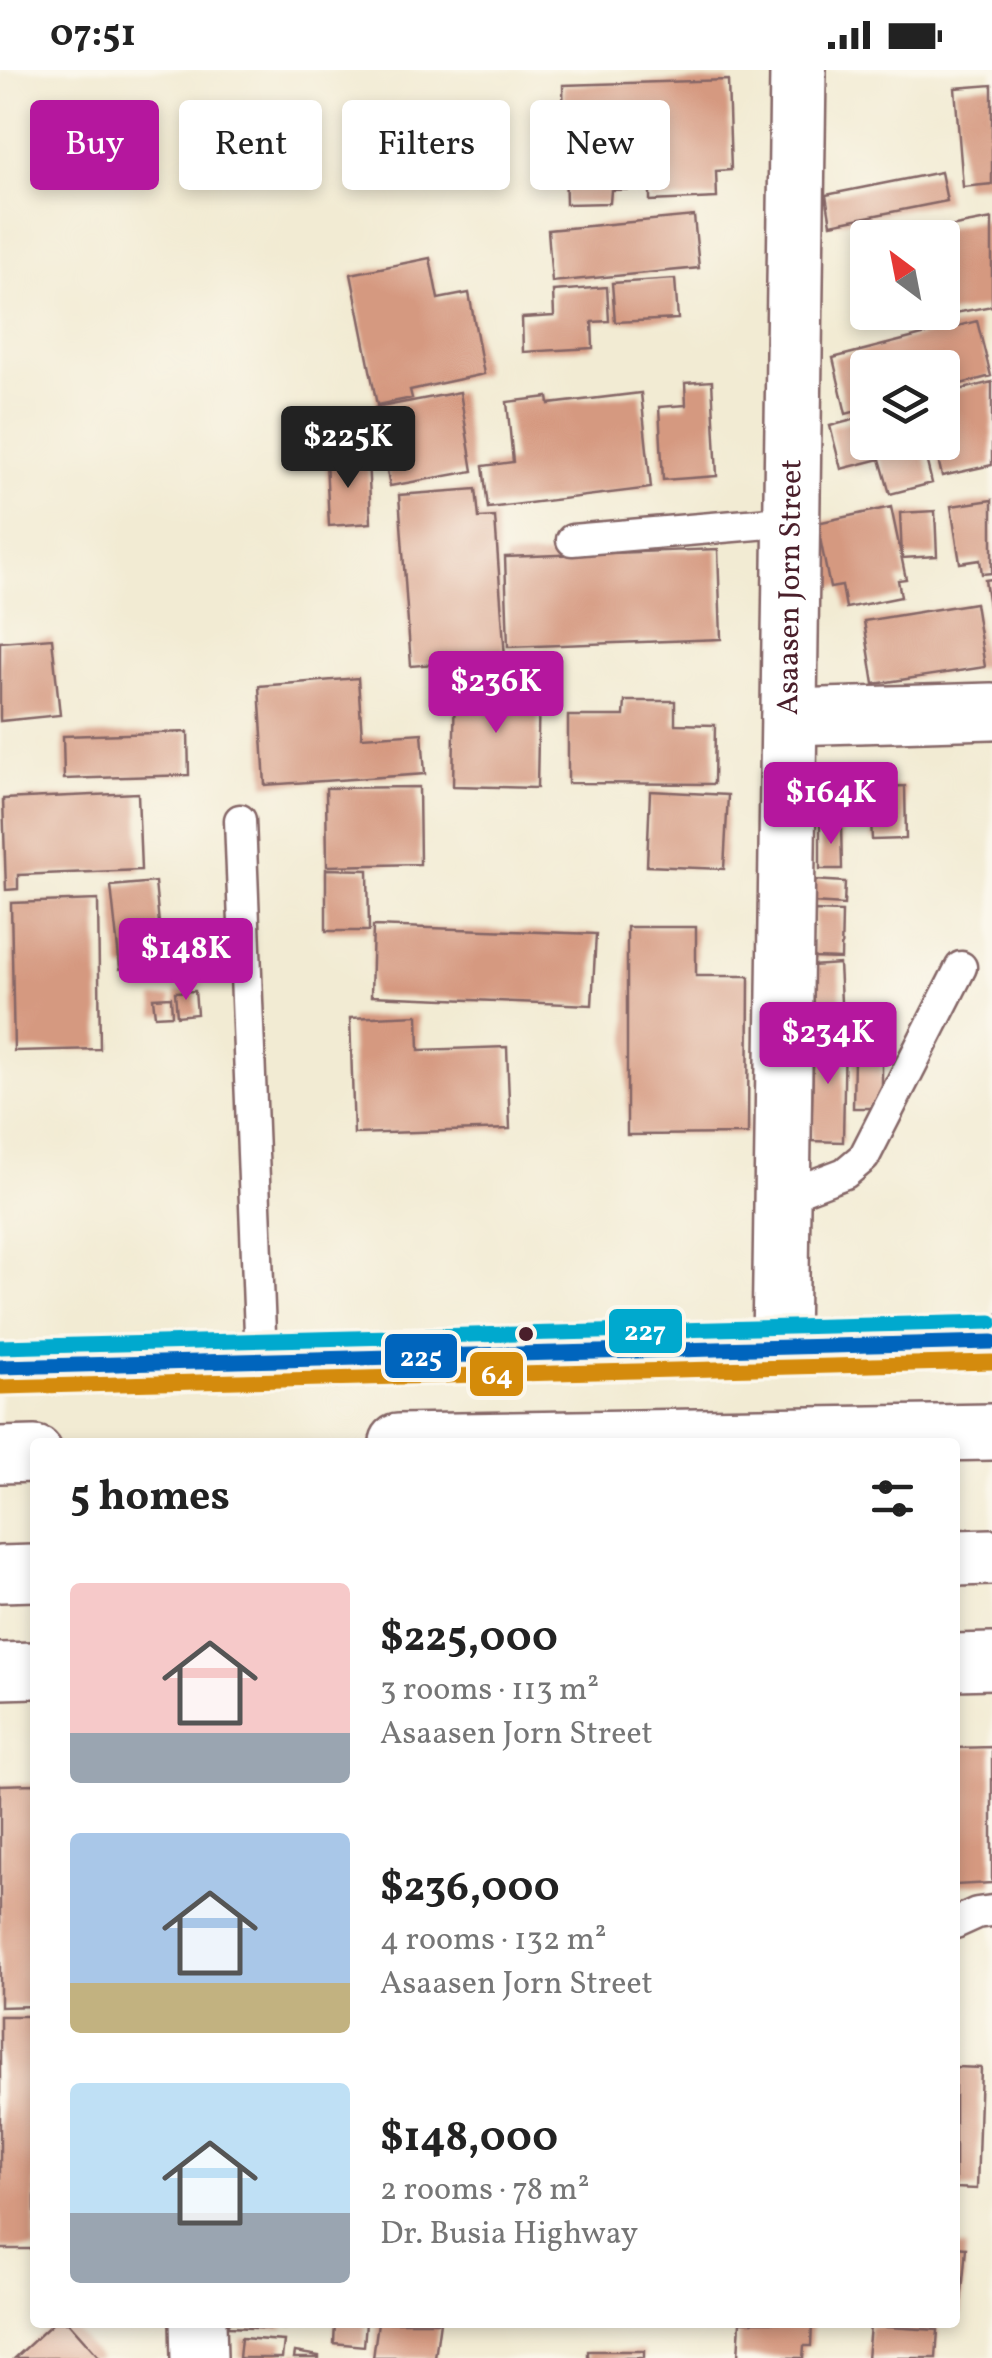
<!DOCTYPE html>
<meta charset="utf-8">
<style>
:root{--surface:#fff;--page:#f2f2f2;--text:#222;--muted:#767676;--accent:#b5179e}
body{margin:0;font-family:Vollkorn,serif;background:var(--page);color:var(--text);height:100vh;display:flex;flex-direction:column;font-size:38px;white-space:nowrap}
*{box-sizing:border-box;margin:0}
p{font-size:32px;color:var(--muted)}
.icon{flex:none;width:55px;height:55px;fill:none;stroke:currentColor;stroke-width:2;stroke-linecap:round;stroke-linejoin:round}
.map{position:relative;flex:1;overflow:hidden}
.panel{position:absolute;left:30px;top:1368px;width:930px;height:890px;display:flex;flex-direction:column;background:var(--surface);border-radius:10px;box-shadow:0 5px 15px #0003}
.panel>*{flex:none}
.hud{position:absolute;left:30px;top:30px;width:932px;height:90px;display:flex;gap:20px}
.needle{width:65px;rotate:328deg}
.fabs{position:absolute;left:850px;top:150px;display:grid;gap:20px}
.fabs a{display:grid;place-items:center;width:110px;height:110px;border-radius:10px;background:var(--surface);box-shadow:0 5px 15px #0003;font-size:50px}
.price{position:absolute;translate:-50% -85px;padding:0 22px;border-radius:10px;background:var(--accent);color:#fff;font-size:32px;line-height:65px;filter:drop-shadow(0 2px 5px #0008)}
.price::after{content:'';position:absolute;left:50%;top:60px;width:30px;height:22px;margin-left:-15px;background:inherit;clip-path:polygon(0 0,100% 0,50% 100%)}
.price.on{background:#222;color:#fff}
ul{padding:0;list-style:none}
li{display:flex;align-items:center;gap:30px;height:250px;padding:0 40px}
li span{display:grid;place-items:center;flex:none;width:280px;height:200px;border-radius:10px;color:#555}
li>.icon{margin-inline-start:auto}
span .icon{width:120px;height:120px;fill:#fffc;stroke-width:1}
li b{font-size:42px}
h2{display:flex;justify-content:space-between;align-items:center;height:120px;padding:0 40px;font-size:42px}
.pill{padding:0 35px;border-radius:10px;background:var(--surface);box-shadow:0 5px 15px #0003;font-size:35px;line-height:90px}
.pill.on{background:var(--accent);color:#fff}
.status{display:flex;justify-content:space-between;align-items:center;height:70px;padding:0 50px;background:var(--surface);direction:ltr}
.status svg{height:28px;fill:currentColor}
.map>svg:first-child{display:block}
</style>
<div class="status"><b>07:51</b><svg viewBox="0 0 49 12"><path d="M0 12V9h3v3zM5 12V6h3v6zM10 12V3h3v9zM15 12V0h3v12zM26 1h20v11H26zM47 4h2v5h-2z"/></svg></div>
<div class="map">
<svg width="992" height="2288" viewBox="0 0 992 2288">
<rect width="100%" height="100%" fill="#fbf7ec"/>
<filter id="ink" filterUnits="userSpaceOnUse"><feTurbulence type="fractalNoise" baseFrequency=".01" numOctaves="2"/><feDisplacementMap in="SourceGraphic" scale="20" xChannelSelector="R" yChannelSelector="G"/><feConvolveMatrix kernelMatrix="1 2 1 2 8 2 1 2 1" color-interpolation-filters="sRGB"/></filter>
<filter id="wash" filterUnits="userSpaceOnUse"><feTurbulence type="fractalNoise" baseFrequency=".0048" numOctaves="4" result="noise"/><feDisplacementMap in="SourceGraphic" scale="40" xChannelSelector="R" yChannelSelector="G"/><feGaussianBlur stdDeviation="2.25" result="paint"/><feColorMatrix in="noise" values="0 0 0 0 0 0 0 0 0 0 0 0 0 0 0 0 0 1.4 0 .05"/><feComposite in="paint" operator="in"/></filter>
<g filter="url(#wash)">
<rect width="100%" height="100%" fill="#f2ebd3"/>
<g id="blocks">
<path fill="#d59980" d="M728,10L731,100L716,101L717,128L650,131V119L611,120L610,133L566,134L563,15Z
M992,15V114L963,117L955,18Z
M941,102L947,131L831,154L826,125Z
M694,146L699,198L552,212L548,160Z
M992,149V236L876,258L873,242H942V168L902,166Z
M868,172V203L866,204L860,174Z
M430,188L438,229L469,223L484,304L410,320L412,328L377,335L351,204Z
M675,209L678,249L615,252L612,213Z
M607,217L609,251L592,252L593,278L523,282L522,248L554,246L553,221Z
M977,251L991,306L942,319V298H868V338L846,344L833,288Z
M712,311L717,406L663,410L659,337L686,335L685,313Z
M992,312V395L942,406L934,372H942V324Z
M460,322L473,401L390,416L375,338Z
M641,323L651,418L488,438L483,396L513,392L507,332L548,327L549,334Z
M868,346V372H922L932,413L890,424L880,389L841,399L830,356Z
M368,387L371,453L329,456L326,389Z
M476,419L479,448L495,447L505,588L411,596L399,425Z
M992,430V503L982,504L980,490L960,493L951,436Z
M891,437L906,509L898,510L901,527L846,538L842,516L830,518L817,453Z
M935,441L937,486L902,488L900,443Z
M718,479L721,569L508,577L505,487Z
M992,509V542H990L985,510Z
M975,533L985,597L874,614L864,551Z
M52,568L60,645L0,651V572Z
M358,608L362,667L422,663L425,704L265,715L259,616Z
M455,613L539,615L537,718L453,716Z
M625,631H675V654L715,655L714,714L568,713V646H624Z
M188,662L189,705L64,709L63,666Z
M818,712H835V749H817Z
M905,716L906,769L872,770L871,750L841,752V718Z
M419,717L420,794L327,796L326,718Z
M650,721L728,725L724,799L647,796Z
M138,723L141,800L18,805V819L6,820L3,729Z
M820,755H841L842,799H820Z
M326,799L368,800L369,861H326Z
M813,810L845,812L844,835L812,833Z
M155,812L163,896L120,899L111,816Z
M98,830L100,979L14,981L11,833Z
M815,841L842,842L841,889L813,888Z
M373,856L596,864L592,935L371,926Z
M627,857H696V906H749L748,1064L627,1065Z
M839,894L842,951L814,952L812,896Z
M195,921L197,944L177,946L175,922Z
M171,927L172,945L155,946L153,928Z
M418,945L419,980L507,977L510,1059L354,1064L350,948Z
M814,961L845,962L843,1072L811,1071Z
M854,987L882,988V1038H853Z
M992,1677V1813L955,1815V1678Z
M35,1714V1936L0,1937V1715Z
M0,1946H35V2179H0Z
M955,1997L981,1998L977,2119L955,2118Z
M955,2177L966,2178L960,2244L955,2243Z
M54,2252H68L100,2288H15Z
M228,2252H284V2259L228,2257Z
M335,2252H366L364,2276L334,2273Z
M378,2252H440L435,2288H373Z
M740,2252H812L811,2276H804L803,2288L738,2287Z
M870,2256L938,2260L936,2288H867Z
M241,2268L284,2271L282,2288H239Z
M588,2281H644V2288H588Z
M295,2282L319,2286V2288H294Z"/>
</g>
</g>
<g filter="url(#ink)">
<use href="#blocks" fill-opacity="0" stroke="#856666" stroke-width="2.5"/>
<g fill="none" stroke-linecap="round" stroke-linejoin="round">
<defs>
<path id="service" d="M572,470L792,451
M240,750L261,1289
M782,1127L845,1103L864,1087L961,897
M955,1853L977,1843L992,1841"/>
<g id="minor">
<path d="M789,647L992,641"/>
<path id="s1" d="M780,1277L798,0"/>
<path d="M198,2252L199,2288"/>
</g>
<path id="tertiary" d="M0,1297L992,1272
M955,1592L992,1591
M0,1601L35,1600"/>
<path id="trunk" d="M398,1372L992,1362
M0,1385L35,1384
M955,1488L992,1487
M0,1504L35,1503"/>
</defs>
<use href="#service" stroke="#856666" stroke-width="35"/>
<use href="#minor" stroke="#856666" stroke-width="60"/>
<use href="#tertiary" stroke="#856666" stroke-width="60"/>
<use href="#trunk" stroke="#856666" stroke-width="60"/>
<use href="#service" stroke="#fff" stroke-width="30"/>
<use href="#minor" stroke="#fff" stroke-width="55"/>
<use href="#tertiary" stroke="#fff" stroke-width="55"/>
<use href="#trunk" stroke="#fff" stroke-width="55"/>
<defs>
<path id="bus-1" d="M0,1297L992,1272"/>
<path id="bus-2" d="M1,1317L992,1292"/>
<path id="bus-3" d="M0,1277L991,1252"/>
</defs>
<use href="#bus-1" stroke="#fbf7ec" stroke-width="22"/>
<use href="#bus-2" stroke="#fbf7ec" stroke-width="22"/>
<use href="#bus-3" stroke="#fbf7ec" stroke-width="22"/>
<use href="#bus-1" stroke="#0065bd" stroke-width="15"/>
<use href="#bus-2" stroke="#d48b09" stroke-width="15"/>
<use href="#bus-3" stroke="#00a9ce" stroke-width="15"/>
</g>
</g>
<circle fill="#4a1f2b" stroke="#fbf7ec" stroke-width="4" cx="526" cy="1264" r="9"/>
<g text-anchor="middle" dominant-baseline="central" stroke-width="8" stroke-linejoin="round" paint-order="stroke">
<g font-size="30" fill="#4a1f2b" stroke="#fbf7ec">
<text stroke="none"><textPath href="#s1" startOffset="760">Asaasen Jorn Street</textPath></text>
</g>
</g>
<g stroke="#fbf7ec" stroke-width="4">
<rect x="607" y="1237" width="77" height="48" rx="10" fill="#00a9ce"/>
<rect x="383" y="1262" width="76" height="48" rx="10" fill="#0065bd"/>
<rect x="468" y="1280" width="57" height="48" rx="10" fill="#d48b09"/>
</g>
<g font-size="28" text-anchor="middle" font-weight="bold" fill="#fff">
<text x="645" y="1270">227</text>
<text x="421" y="1296">225</text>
<text x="497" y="1314">64</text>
</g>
</svg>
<div class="fabs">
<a><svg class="needle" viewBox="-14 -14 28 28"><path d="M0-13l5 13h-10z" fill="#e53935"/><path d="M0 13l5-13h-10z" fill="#767676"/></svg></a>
<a><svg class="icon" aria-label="layers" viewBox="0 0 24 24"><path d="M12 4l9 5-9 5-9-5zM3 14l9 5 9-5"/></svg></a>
</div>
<b class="price on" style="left:348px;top:421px">$225K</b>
<b class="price" style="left:496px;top:666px">$236K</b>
<b class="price" style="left:831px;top:777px">$164K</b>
<b class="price" style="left:186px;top:933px">$148K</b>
<b class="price" style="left:828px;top:1017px">$234K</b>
<div class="hud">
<a class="pill on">Buy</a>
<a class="pill">Rent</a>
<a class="pill">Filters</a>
<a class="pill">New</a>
</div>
<section class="panel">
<h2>5 homes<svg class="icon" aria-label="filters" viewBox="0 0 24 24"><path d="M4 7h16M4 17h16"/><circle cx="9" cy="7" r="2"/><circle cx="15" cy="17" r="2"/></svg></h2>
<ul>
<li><span style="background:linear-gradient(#f6c9c9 75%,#9aa5b1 0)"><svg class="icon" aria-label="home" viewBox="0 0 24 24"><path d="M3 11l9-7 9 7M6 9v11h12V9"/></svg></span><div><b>$225,000</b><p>3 rooms · 113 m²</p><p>Asaasen Jorn Street</p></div></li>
<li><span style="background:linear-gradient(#a9c7e8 75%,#c2b280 0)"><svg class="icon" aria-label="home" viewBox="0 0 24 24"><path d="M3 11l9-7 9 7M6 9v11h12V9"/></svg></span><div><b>$236,000</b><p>4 rooms · 132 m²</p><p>Asaasen Jorn Street</p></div></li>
<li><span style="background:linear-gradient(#bfe0f5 65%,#9aa5b1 0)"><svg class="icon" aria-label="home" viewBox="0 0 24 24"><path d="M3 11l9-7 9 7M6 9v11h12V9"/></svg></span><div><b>$148,000</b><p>2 rooms · 78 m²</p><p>Dr. Busia Highway</p></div></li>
</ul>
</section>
</div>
